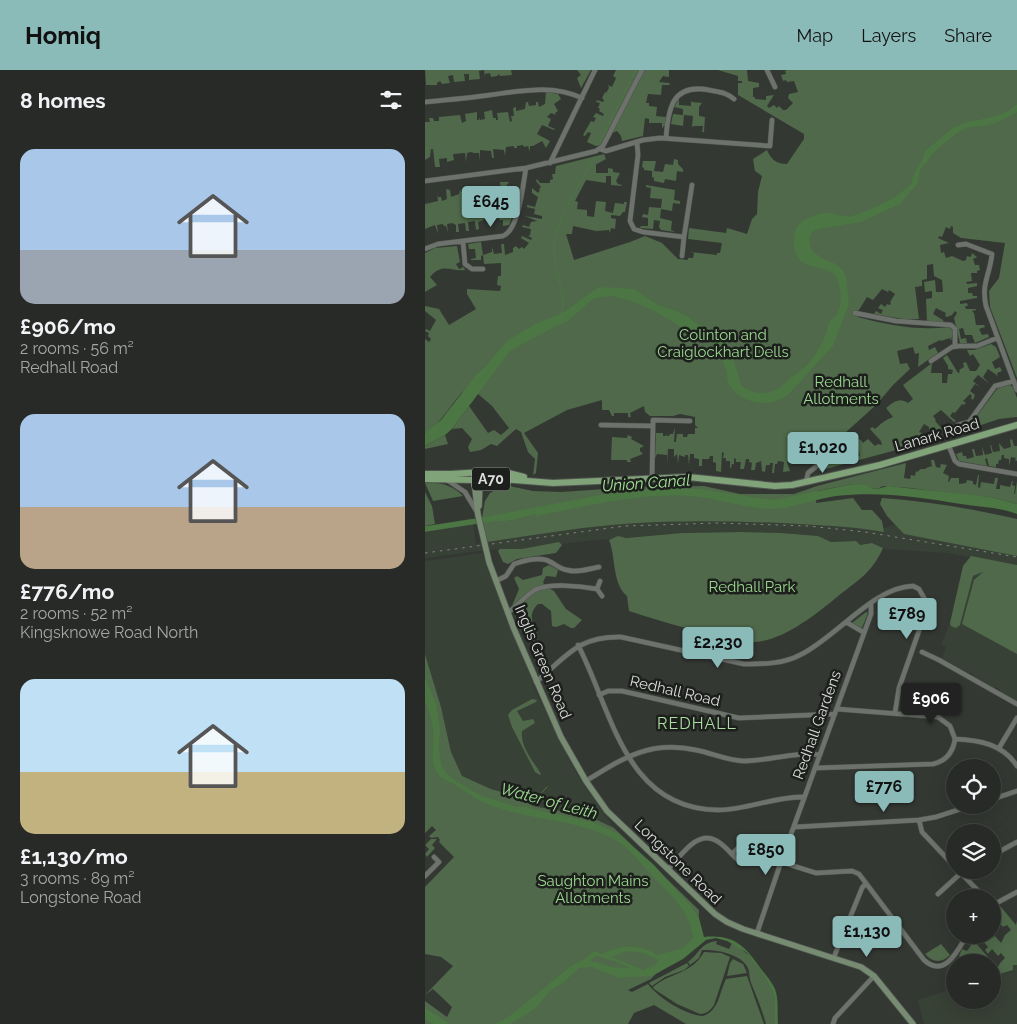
<!DOCTYPE html>
<meta charset="utf-8">
<style>
:root{--surface:#272a26;--page:#333632;--text:#f1f3f6;--muted:#a4a7a7;--line:#434643;--accent:#8bbbb9}
body{margin:0;font-family:Raleway,sans-serif;background:var(--page);color:var(--text);height:100vh;display:flex;flex-direction:column;font-size:19px;white-space:nowrap}
*{box-sizing:border-box;margin:0}
p{font-size:16px;color:var(--muted)}
.icon{flex:none;width:28px;height:28px;fill:none;stroke:currentColor;stroke-width:2;stroke-linecap:round;stroke-linejoin:round}
.map{position:relative;flex:1;overflow:hidden}
.drawer{display:flex;flex-direction:column;background:var(--surface);width:425px}
.drawer>*{flex:none}
.buttons{position:absolute;left:521px;top:689px;display:grid;gap:10px}
.buttons a{display:grid;place-items:center;width:55px;height:55px;border-radius:50%;background:var(--surface);box-shadow:0 5px 20px #0002,0 0 0 1px var(--line);font-size:25px}
.price{position:absolute;translate:-50% -42px;padding:0 11px;border-radius:5px;background:var(--accent);color:#111;font-size:16px;line-height:32px;filter:drop-shadow(0 1px 2px #0008)}
.price::after{content:'';position:absolute;left:50%;top:30px;width:15px;height:11px;margin-left:-8px;background:inherit;clip-path:polygon(0 0,100% 0,50% 100%)}
.price.on{background:#222;color:#fff}
ul{padding:0;list-style:none}
li{display:grid;align-content:center;gap:10px;height:265px;padding:0 20px}
li span{display:grid;place-items:center;height:155px;border-radius:15px;color:#555}
li>.icon{margin-inline-start:auto}
span .icon{width:90px;height:90px;fill:#fffc;stroke-width:1}
li b{font-size:21px}
h2{display:flex;justify-content:space-between;align-items:center;height:60px;padding:0 20px;font-size:21px}
header{display:flex;align-items:center;gap:30px;box-sizing:border-box;height:70px;padding:0 25px;background:var(--accent);color:#111}
header strong{font-size:24px}
nav{display:flex;gap:28px;margin-inline-start:auto;font-size:18px}
main{display:flex;flex:1;min-height:0}
.map>svg:first-child{display:block}
</style>
<header>
<strong>Homiq</strong>
<nav><a>Map</a><a>Layers</a><a>Share</a></nav>
</header>
<main>
<section class="drawer">
<h2>8 homes<svg class="icon" aria-label="filters" viewBox="0 0 24 24"><path d="M4 7h16M4 17h16"/><circle cx="9" cy="7" r="2"/><circle cx="15" cy="17" r="2"/></svg></h2>
<ul>
<li><span style="background:linear-gradient(#a9c7e8 65%,#9aa5b1 0)"><svg class="icon" aria-label="home" viewBox="0 0 24 24"><path d="M3 11l9-7 9 7M6 9v11h12V9"/></svg></span><div><b>£906/mo</b><p>2 rooms · 56 m²</p><p>Redhall Road</p></div></li>
<li><span style="background:linear-gradient(#a9c7e8 60%,#b9a48a 0)"><svg class="icon" aria-label="home" viewBox="0 0 24 24"><path d="M3 11l9-7 9 7M6 9v11h12V9"/></svg></span><div><b>£776/mo</b><p>2 rooms · 52 m²</p><p>Kingsknowe Road North</p></div></li>
<li><span style="background:linear-gradient(#bfe0f5 60%,#c2b280 0)"><svg class="icon" aria-label="home" viewBox="0 0 24 24"><path d="M3 11l9-7 9 7M6 9v11h12V9"/></svg></span><div><b>£1,130/mo</b><p>3 rooms · 89 m²</p><p>Longstone Road</p></div></li>
</ul>
</section>
<div class="map">
<svg width="592" height="954" viewBox="0 0 592 954">
<rect width="100%" height="100%" fill="#343833"/>
<path fill="#384136" d="M185,436L458,459L475,452L592,483V495L522,483L461,479L447,473L434,475L431,471L406,472L393,466L356,463L316,462L257,463L169,470L128,475L78,488L72,479L0,488V457L47,448L51,474L62,472Z
M57,483L113,626L151,703L189,758L164,746L108,736L91,726L66,719L37,706L26,682L16,637L0,584V491Z
M574,500L592,504V631L575,621L572,617L570,618L549,606L547,603H544L517,588L521,577L516,575L525,553L535,555L548,506L557,502Z
M588,895H592V954H499L493,930L530,918V930H568V906L588,901Z"/>
<path fill="#4f694a" d="M0,0H59L54,1L55,9L44,10V4H39L40,11L29,12L28,5L23,6L25,13L17,14L15,11L12,13V15H1Z
M59,0H86L87,5L75,6L74,4L72,6L66,7L65,3L60,4V8Z
M152,0H166L156,18L152,8L156,5Z
M191,0H244V7L238,6L234,12L244,13L245,15H237L236,25L223,24L221,33H224V36L232,37L231,46L241,47L240,55L237,58V53H224V49L220,48L218,66L197,71L196,66L192,61L182,65L176,75L171,76L162,72L166,63L163,62L160,66L158,65L166,51L169,52L171,48L168,47L171,43L178,46L179,44L174,41L175,39L173,38L175,33L171,32L172,30L178,32L179,30L177,28L180,22L181,23L184,18L183,15L187,17L191,8L188,6Z
M293,0H322L323,11L334,13V17L328,18V27H330V29L341,30V26L349,25L342,36L344,38L349,35L352,38L354,36L358,40H361L368,33L363,28L364,24L373,22L369,11L362,12L361,10L358,11L356,5L361,4L360,1L362,0H592V308L565,237L564,221L574,208L580,173L536,168L528,163V157L526,156L525,159L521,157L517,167L514,166L513,168L524,173L515,175L516,183L519,182L521,188L527,186L538,191L541,190L542,186L546,187L547,183L552,187L548,189L550,195H554L555,200L552,201V203H546L547,211L541,212L542,214L552,213V216L543,218V223H547L548,226H552V228L535,231V234L542,233L543,236H540L541,239H551V240L547,241L549,243L551,255H559L560,257L554,259L557,265L563,264L564,267L550,273L547,265H540L538,258L534,259L536,269L541,268L542,273H535L529,248L532,243L530,241L527,245L522,247L520,246L521,243L511,238L508,244L518,250L519,254L502,252L501,229L507,228V221L500,222L499,212L510,210L511,222H518L517,210L509,206L508,194L502,195V209L497,210V216L490,217L494,249H478L449,244L451,241L456,244L458,240L453,238L456,234L460,237L462,234L465,235L466,233L465,232L470,224L464,220L463,222L457,219L448,230L442,227L434,240L430,243L433,247C462,255 494,261 524,257L528,261L526,271L525,268L516,271L515,270L503,276L504,280L510,277L513,283L493,297L494,283L490,284L488,277L472,281L475,294L482,293L485,299L468,315L451,335L399,382L394,384L390,378L391,377L390,374H386L379,380L384,386L381,389L374,383L372,390L368,387L365,388V391L362,392L365,401L358,402L359,392L353,391L352,394H350L349,403H347L348,393H345V395H341L340,402L337,401L336,391L331,393L330,400H326L327,393L324,392V389H321L319,399H315L316,392H311V389L309,388V394H307L306,398H305V391H301V388H298L299,383L297,382L296,402L291,401V393L288,392V386H285L284,389H277V396H274V389L269,388V384H265L264,395L263,385H260V387L254,385L253,394L252,384L249,387V379H243L242,394V385L232,384L230,388L231,363H238V366H241L242,364V366H244L245,364H248L250,357L249,372H251L252,364H258V367H262L263,364H270V358H273L270,355V347L255,344L248,346H225L220,342L219,336L205,343L206,347H203V343H189V346H187L184,340H177V330L142,340L99,363L113,383L111,403L108,405L110,389L103,382L96,362L91,359L72,376L66,374L56,380L45,382L43,377L47,369L37,358L27,359L44,336L63,363L69,360L76,365L84,358L67,336L44,316C27,330 19,352 0,363V269L4,272L6,269L3,266L4,263L0,261L1,259L5,261L11,250L0,241V236L14,239L24,255L51,239L42,224V219L75,221L76,216L72,215L73,206H76V193L59,194L58,185L56,186V190H46V189L51,188L50,179H44L43,174L56,172L58,185L67,182V177L69,184L77,183L76,174H79L80,185L88,182V178L91,176L94,179L97,177L99,179L104,173L96,168L97,166L106,170L107,168L103,166L105,165L106,159L97,157L98,155L104,157L106,152L112,151L100,146L117,149V146L109,144L110,139L102,137V135L110,137L113,127L107,123V118L113,123L115,120L114,119L116,117L111,111L112,109L115,113H125V110L128,109L127,104H130L131,96L179,84L181,89L170,95H171V103H183V98L188,99V102L195,103L191,111L193,114L197,115V116L186,115V106H181V113L161,110L150,131L153,132L152,139L162,140V146L169,147L171,131L181,132L180,141L188,143L190,133L199,134V132H202L200,142H198L195,146L186,145V148L191,149L190,159L186,158L185,163L184,160L171,161L148,156L147,164H141L149,190L205,172L220,166L237,173L253,189L263,190V188H268L269,183L265,182L292,185V183H295L297,173L263,169L264,158L301,163L302,158L322,164L327,149L332,144L333,122L337,106L330,101L328,89L342,80C346,89 351,94 362,94L379,69V64L313,25V13H317V11H313V6Z
M121,22L133,24L136,29L129,34L133,41L130,43L131,45L126,43L122,47L126,49L123,56L130,59L129,60L117,55L112,64L125,71L121,78L117,71L108,76H105V82L103,76L99,77L98,75L92,76V85V78H89V76L81,77L80,86L79,80L68,79L69,88H67L66,81L55,80V91L54,83H49L46,82L42,83L41,92L40,83L28,84L29,90L22,92V88L14,89L15,97H10L8,79H6L5,87L0,90V52H5L4,48H8L9,51H14V47L35,45L37,53L41,51L40,44L52,42V50H54V47L55,50L60,49L59,42L67,40L68,48H71V50H73L72,43L83,42L85,52L87,51L86,46H89L88,38L91,37V41L100,39L101,32H103L104,36L111,35V32H113L114,37L120,34Z
M254,29V35L266,36V31L267,32L277,33L274,37V46L280,47L279,62H277L278,56H269L267,57L268,46L259,45L258,56L246,54L248,44L258,45V39L249,37Z
M249,89L253,90V94L258,99V102L252,101L251,111L240,109L239,113L229,111V108L227,107V101L219,100V98L217,97L218,91H231L229,101L238,102L240,94L248,95Z
M75,112H84L79,119L80,124L83,121L87,124L94,116L93,124L79,126V130L75,131L74,136L83,135V137L74,138L75,144H78V146L88,145L84,155L78,156V150H74V148L69,149V152H67L66,149H64L65,155H63L61,142H58L59,150L53,152L54,159L51,160L50,151L43,152L44,161H41L40,153L33,154L34,162H31V155L27,153L22,154L23,163L21,156H19L18,154L12,155L13,164L10,155L0,159V134L13,131L12,122L13,127H16L17,131L22,129L21,119L25,120L26,127L34,124L35,119L36,122H38L39,128L46,127L45,116L49,124H56V115L57,122H62L63,126H66L65,114L67,121L76,122Z
M221,115L250,120L249,130L255,131V134L248,133L247,141L236,139L235,148L247,151L246,160L250,162L236,160L234,157L235,151L229,150L228,159L215,158L216,156H223V148L217,147L218,144L223,145L224,137L236,138L237,129L225,128L226,118L221,117Z
M32,176L35,192L31,194L34,199L39,197L40,200C25,202 18,192 5,207L12,215L0,222V183L10,178Z
M566,274L571,277L575,287L567,292L570,299L575,297L577,301L572,303L573,306L563,299L558,307L565,314L553,305L548,311L555,317L550,314L545,321L550,325L548,330L546,328L547,326L545,324L538,331L541,333L539,335L537,334L530,343L528,342L525,346L531,351L529,352L516,340L508,346L511,350L510,351L520,362L525,358V354L533,357L534,363L521,367L515,359L507,361L504,359V357L499,354L494,362L499,364L501,372L393,401L412,382L413,383L408,388L412,393L421,391L420,386L426,384L427,388L433,387L435,385L433,378H426L421,373L431,363L433,370L435,369L438,373L443,369L450,376L453,374L457,375L456,371L445,359L447,357L450,359C457,353 460,350 468,347L461,338C469,332 474,327 483,333L488,329L478,315L507,293L506,303H517V313H522L523,304H527L528,300L523,299V296L518,288L522,285L533,303L535,302L534,300L539,297L538,293L541,292L545,301H551L555,295L548,284L545,286L542,280H549Z
M585,315L588,317L592,328V347L574,349L550,357L548,351L572,319L576,317Z
M20,365L23,374L0,379V376Z
M203,365L207,367L206,369L219,376L215,378V381L218,384L205,389L206,392H202V390H186L187,367L202,368Z
M587,369L589,376H592V391L590,390L591,388L586,387L584,396V389L579,388V385H577L576,390H574L573,394H571V397L564,396L562,388L560,389L562,396L534,391L531,384L537,382L538,386H541L542,389L549,387L547,379H549L551,386L558,385L557,377L560,385L567,383L565,375H566L568,382L575,381L574,373L579,379L586,377L585,370Z
M506,390H509L511,397L515,398L516,394L522,395L518,403L524,406L523,412H524L526,408H534V414L541,413L542,410L548,411V414L551,415L553,405H554L553,417L555,418L556,412L569,414L570,408H573L571,419H575V415L585,417L587,411H588L587,415L590,416L589,424H590L592,411V434L565,427L544,426L486,418L458,416L452,419L446,418L428,414L392,421L391,433L428,428L437,440H447L457,451L459,462C425,456 391,455 357,453C300,451 242,450 186,455C144,459 103,466 62,472L57,448L60,431L65,423L73,418L84,416L108,421L136,422L210,417L279,416L315,424H369L392,416L481,393L479,408L485,409L486,405L490,406L491,401L492,402L496,399H501V398L507,396Z
M0,413C15,412 27,415 38,426L8,431Z
M0,422L7,436L10,454L0,456Z
M457,428C503,431 548,439 592,449V486L479,464L462,446L455,434Z
M316,462L356,463L393,466L406,472L431,471L435,475L447,473L458,478C447,503 432,511 412,527C390,545 359,570 330,572C322,572 311,569 303,567C269,561 237,552 204,541L202,526C187,514 191,487 184,470L193,466L201,468L257,463Z
M134,472L137,475L131,483L92,489L83,494L78,492L73,481L75,479H97Z
M546,486L592,495V584L537,554L549,510L558,502L548,506L535,555L531,558L526,556L525,553L538,496Z
M124,495L133,500L131,507L121,506L118,512L120,516L129,521L141,539L157,550L149,558H146L139,554L131,557L127,556L126,541L117,534H113C102,545 108,554 113,566L112,570L108,571L96,561L87,536L94,519L89,508L92,506L98,510L117,505L118,498Z
M441,542L443,543L437,558L427,553Z
M0,584L16,637L26,682L37,706L66,719L91,726L108,736L164,746L189,758L274,840L273,868L238,896L226,909L203,920L207,922L223,914C233,928 261,945 278,946C294,941 294,923 301,909L322,906L339,954H261L229,935L209,943L203,954H0V931L22,947L27,937L8,919L0,925L28,896L16,887L0,884V817L29,787L14,772L15,770L13,767L6,768L4,766L11,760L7,756L0,763Z
M107,629L112,630L111,632L92,641L98,651L108,649L110,653L97,661C95,676 108,691 116,704L115,705L110,702L87,657L83,645L87,640Z
M6,769H12L7,775L10,778L2,787L0,784L4,779L0,775Z
M573,836L576,837L591,855L592,850V895H588V900L568,906V898L571,901L575,893L580,888L576,883L573,886L567,879L563,884L560,880L563,877L553,865H562L567,868L570,866L576,873L580,865L586,860L582,855L578,857L573,851L569,856L568,855V840Z
M292,871L291,874L304,879L307,873C324,881 348,911 350,931C350,938 350,946 350,954H341C337,940 332,927 326,913C324,908 325,903 323,898C317,884 290,879 277,880L274,888L265,895L263,892C275,883 275,873 292,871Z
M549,871L563,887L556,892H547L540,886L537,888L534,886L537,879L542,881Z
M516,874L525,885C517,893 508,893 500,884Z
M279,882L296,883L305,887L289,935C286,940 281,944 275,944L252,934L229,919L228,917C246,902 267,904 279,882Z
M308,889L318,894L322,903L302,906L305,893Z
M262,893L264,896L259,900L240,907L227,916L224,913Z"/>
<path fill="#4c7643" fill-rule="evenodd" d="M592,34V42C582,48 568,56 556,56C551,57 547,56 541,58C529,64 517,75 507,84C503,90 501,95 495,99L493,113L475,134L436,152L394,159L389,160L384,167L385,176L388,182L400,190L409,193L418,200L421,207L424,234L408,276L363,325C344,338 318,335 305,316C302,312 302,305 301,300C298,289 290,275 282,267L266,263L229,241L207,231L187,226L169,228L140,253L131,256L85,281L27,359L20,365L0,376V363L16,350L51,305L58,299L83,270L112,253L135,244L138,241L139,242L172,218L180,217L209,219L233,235L251,241L264,247L271,253L288,260L292,263L309,291L316,315C327,324 342,326 354,318C359,315 361,311 365,308C368,305 372,304 375,301C385,294 394,279 399,268C402,263 402,258 404,253C406,248 412,247 413,242C417,233 416,218 412,209C404,190 372,206 369,176C368,170 369,162 372,157C376,149 397,141 405,143C412,144 420,148 427,146C449,139 469,130 486,114C488,101 498,92 500,81L529,57L542,52L568,47L585,40Z
M428,414L442,415L446,418L452,419L463,416L565,427L592,434V444C574,437 554,437 536,434C495,427 453,421 411,426C389,429 367,439 344,439C317,438 289,427 262,426C212,423 160,437 111,446V444C96,447 78,455 64,449L70,445L191,422L229,418L275,419L348,430Z
M0,608L11,633L15,658L14,678L16,693L20,702L31,711L57,726L92,737L102,736L103,738L168,752L194,764L229,795L266,836L274,848L279,867C309,864 320,876 336,899C341,905 347,912 350,919C354,930 352,942 353,954H350V930L347,920L340,907L321,882L302,871L291,868L281,870L258,889L227,906L194,908L167,897L154,898L138,913L126,920L111,938L86,954H70L82,948L146,896L161,888L169,881L177,884C196,875 214,873 232,885L258,878L268,868C266,845 250,829 235,814C219,799 206,777 185,767C145,748 102,750 62,734C50,729 40,721 29,714C23,711 15,709 11,701C4,689 10,673 8,660C7,649 4,641 0,631C0,624 0,615 0,608ZM201,881L218,883L233,890L230,895L218,900L187,887ZM172,886C183,890 194,891 204,898L186,897L172,892H166L167,888Z
M0,938L25,954H8L0,949Z"/>
<g fill="none" stroke-linecap="round" stroke-linejoin="round">
<path stroke="#4c7643" stroke-width="1" d="M173,75L211,0
M138,241C140,220 128,199 129,177C129,154 157,109 169,88
M105,740L106,734L122,717"/>
<path stroke="#4c7643" stroke-width="5.5" d="M0,459L72,448"/>
<defs>
<path id="street" d="M342,0L350,17
M0,32C22,30 44,28 65,25C96,21 127,14 157,28
M241,68C243,39 247,13 284,20C294,22 301,22 309,29
M212,72L213,85L205,151L209,159L218,162L259,167L267,115
M175,79L181,81L218,70L235,68L345,76L347,50
M125,93L170,0
M0,111L101,98L171,81L178,76L217,0
M38,172L40,194L47,199H58
M533,175L541,174L567,184C565,205 556,213 561,236L592,320
M0,179L13,174L78,166C94,160 98,114 101,98
M257,186L259,167
M430,243L471,251L526,255L530,259V276
M506,291L527,277L534,276H552L572,268
M176,355L228,356V350L265,351
M533,355L544,352L570,316L589,311
M523,374L530,391L534,394L592,404
M227,408L228,356
M22,410L40,422L52,442
M381,412L383,403L402,388
M71,511L81,506L89,494C97,491 112,487 121,490C128,492 134,499 142,500C152,503 164,499 174,497
M175,511L172,519L177,526
M83,542C92,537 98,528 107,522C120,512 156,516 172,519
M421,552L438,562
M153,575C187,640 199,739 293,740C322,740 351,726 379,727
M497,582L514,590L592,634
M111,612C142,586 153,566 196,567L319,594C338,594 358,594 375,585C411,568 448,517 488,516L494,519L503,535L474,618L470,643
M174,625L183,621H197L314,648L410,644
M412,639L513,647L525,656L530,669C554,670 578,674 592,696
M574,678L592,648
M390,698L508,694C521,691 528,683 530,669
M161,711C198,688 225,670 271,680C287,683 303,691 319,691C343,691 373,681 395,685
M568,729L592,721
M494,750L497,762L530,797
M370,757L494,750L511,747L548,735
M307,784L312,779
M568,785L592,772
M356,792L391,803L427,801L434,804L499,890C520,909 533,880 542,865
M243,799C255,788 271,760 290,770C299,774 305,783 312,789
M533,800L560,828
M0,806L14,792L9,787
M513,824L536,803
M568,835L592,822
M332,863L357,789L446,544V533
M409,887L437,818L441,813
M408,954L410,948L449,906"/>
<path id="secondary" d="M51,407L49,410L53,445L64,492L89,559L136,667L161,711L182,741L290,844L302,852L318,859L436,897L449,906L488,954
M52,407L55,410L54,436"/>
<path id="primary" d="M0,404H26L76,401L99,407
M0,409L49,410L77,409L128,413L263,407L350,416L367,415L455,395L592,355"/>
</defs>
<use href="#street" stroke="#515550" stroke-width="5.5"/>
<use href="#secondary" stroke="#515550" stroke-width="7"/>
<use href="#primary" stroke="#515550" stroke-width="8"/>
<use href="#street" stroke="#6d726c" stroke-width="4.5"/>
<use href="#secondary" stroke="#778b72" stroke-width="5.5"/>
<use href="#primary" stroke="#80a379" stroke-width="6"/>
<path stroke="#818480" stroke-width="1" stroke-dasharray="2.5 5" stroke-linecap="butt" d="M0,483L200,456L292,453L383,456L440,462L592,487"/>
</g>
<g text-anchor="middle" dominant-baseline="central" stroke-width="5" stroke-linejoin="round" paint-order="stroke">
<rect fill="#1d1f1d" stroke="#a1a3a0" stroke-width="1" x="47" y="397.5" width="38" height="23" rx="4"/>
<g font-size="14" font-weight="bold" fill="#d9dcd8">
<text x="66" y="409">A70</text>
</g>
<g font-size="15" fill="#99d88d" stroke="#1d1f1d">
<text x="298" y="265">Colinton and<tspan x="298" dy="17">Craiglockhart Dells</tspan></text>
<text x="416" y="312">Redhall<tspan x="416" dy="17">Allotments</tspan></text>
<text x="327" y="517">Redhall Park</text>
<text x="168" y="811">Saughton Mains<tspan x="168" dy="17">Allotments</tspan></text>
</g>
<g font-size="15" fill="#d9dcd8" stroke="#1d1f1d">
<text transform="translate(512 365) rotate(-16)">Lanark Road</text>
<text transform="translate(118 592) rotate(67)">Inglis Green Road</text>
<text transform="translate(250 621) rotate(13)">Redhall Road</text>
<text transform="translate(392 655) rotate(-70)">Redhall Gardens</text>
<text transform="translate(253 792) rotate(44)">Longstone Road</text>
</g>
<g font-size="16" font-style="italic" fill="#a1e094" stroke="#1d1f1d">
<text transform="translate(221 413) rotate(-4)">Union Canal</text>
<text transform="translate(124 731) rotate(15)">Water of Leith</text>
</g>
<g font-size="16" letter-spacing="1" fill="#abdfa1" stroke="#1d1f1d">
<text x="272" y="653">REDHALL</text>
</g>
</g>
</svg>
<div class="buttons">
<a><svg class="icon" aria-label="locate" viewBox="0 0 24 24"><circle cx="12" cy="12" r="6"/><path d="M12 2v4M12 18v4M2 12h4M18 12h4"/></svg></a>
<a><svg class="icon" aria-label="layers" viewBox="0 0 24 24"><path d="M12 4l9 5-9 5-9-5zM3 14l9 5 9-5"/></svg></a>
<a>+</a>
<a>−</a>
</div>
<b class="price" style="left:66px;top:158px">£645</b>
<b class="price" style="left:398px;top:404px">£1,020</b>
<b class="price" style="left:482px;top:570px">£789</b>
<b class="price" style="left:293px;top:599px">£2,230</b>
<b class="price on" style="left:506px;top:655px">£906</b>
<b class="price" style="left:459px;top:743px">£776</b>
<b class="price" style="left:341px;top:806px">£850</b>
<b class="price" style="left:442px;top:888px">£1,130</b>
</div>
</main>
